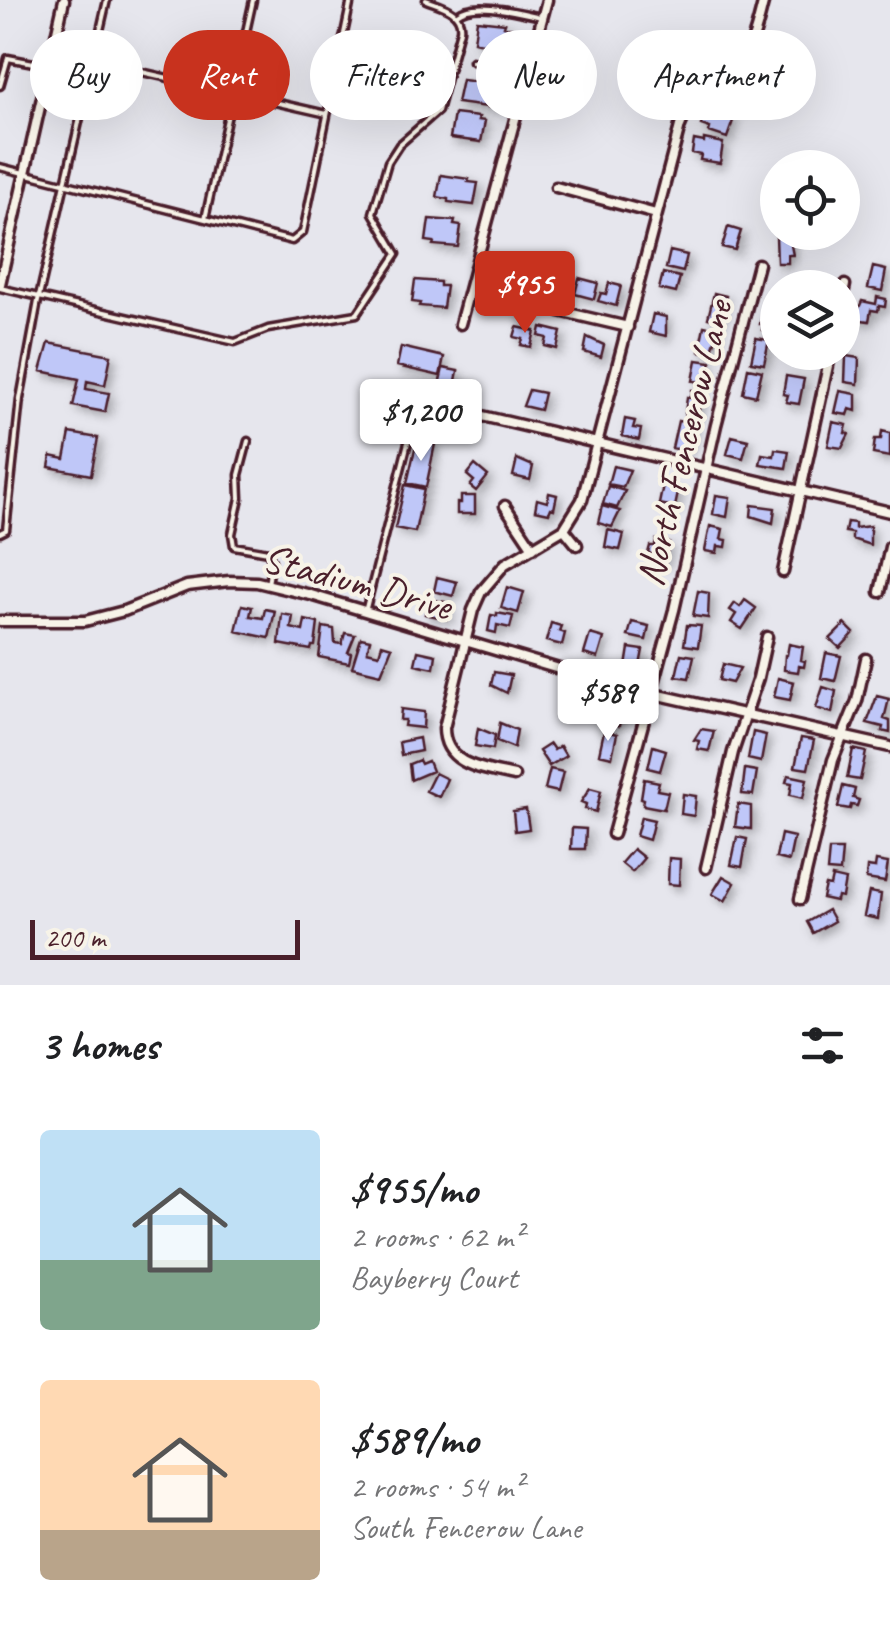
<!DOCTYPE html>
<meta charset="utf-8">
<style>
:root{--surface:#fff;--page:#f2f2f2;--text:#202124;--muted:#757577;--accent:#c8321e}
body{margin:0;font-family:Caveat,sans-serif;background:var(--page);color:var(--text);height:100vh;display:flex;flex-direction:column;font-size:38px;white-space:nowrap}
*{box-sizing:border-box;margin:0}
p{font-size:32px;color:var(--muted)}
.icon{flex:none;width:55px;height:55px;fill:none;stroke:currentColor;stroke-width:2;stroke-linecap:round;stroke-linejoin:round}
.map{position:relative;height:985px;overflow:hidden}
.details{display:flex;flex-direction:column;background:var(--surface);flex:1}
.details>*{flex:none}
.hud{position:absolute;left:30px;top:30px;width:830px;height:90px;display:flex;gap:20px}
.controls{position:absolute;left:760px;top:150px;display:grid;gap:20px}
.controls a{display:grid;place-items:center;width:100px;height:100px;border-radius:50%;background:var(--surface);box-shadow:0 10px 40px #0002;font-size:50px}
.scale{position:absolute;left:30px;bottom:25px;width:270px;box-sizing:border-box;padding-left:10px;border:5px solid #4a1f2b;border-top:0;font-size:28px;line-height:35px;white-space:nowrap;color:#4a1f2b;-webkit-text-stroke:8px #f7f3e8;paint-order:stroke}
.price{position:absolute;translate:-50% -85px;padding:0 22px;border-radius:10px;background:#fff;color:#222;font-size:32px;line-height:65px;filter:drop-shadow(0 2px 5px #0008)}
.price::after{content:'';position:absolute;left:50%;top:60px;width:30px;height:22px;margin-left:-15px;background:inherit;clip-path:polygon(0 0,100% 0,50% 100%)}
.price.selected{background:var(--accent);color:#fff}
ul{padding:0;list-style:none}
li{display:flex;align-items:center;gap:30px;height:250px;padding:0 40px}
li span{display:grid;place-items:center;flex:none;width:280px;height:200px;border-radius:10px;color:#555}
li>.icon{margin-inline-start:auto}
span .icon{width:120px;height:120px;fill:#fffc;stroke-width:1}
li b{font-size:42px}
h2{display:flex;justify-content:space-between;align-items:center;height:120px;padding:0 40px;font-size:42px}
.chip{padding:0 35px;border-radius:45px;background:var(--surface);box-shadow:0 10px 40px #0002;font-size:35px;line-height:90px}
.chip.selected{background:var(--accent);color:#fff}
.map>svg:first-child{display:block}
</style>
<div class="map">
<svg width="890" height="985" viewBox="0 0 890 985">
<defs>
<filter id="shadow"><feDropShadow dx="4.5" dy="4.5" stdDeviation="5" flood-color="#0004"/></filter>
</defs>
<rect width="100%" height="100%" fill="#e6e6ed"/>
<filter id="ink" filterUnits="userSpaceOnUse"><feTurbulence type="fractalNoise" baseFrequency=".01" numOctaves="2"/><feDisplacementMap in="SourceGraphic" scale="20" xChannelSelector="R" yChannelSelector="G"/><feConvolveMatrix kernelMatrix="1 2 1 2 8 2 1 2 1" color-interpolation-filters="sRGB"/></filter>
<g filter="url(#ink)">
<path fill="#bfc7f8" stroke="#4a1f2b" stroke-width="2.5" filter="url(#shadow)" d="M477,20L505,23L504,26L513,28L510,50L474,41Z
M462,80L487,83L494,87L493,91L506,93L503,109L457,103Z
M715,112L734,118L727,138L709,132L710,128L701,125L705,113L714,116Z
M454,114L479,117L478,120L485,121L481,142L450,138Z
M704,139L723,143L720,163L700,160L701,155L692,153L694,140L704,142Z
M441,175L469,179L468,182L478,183L474,205L448,202V199L437,197Z
M429,219L455,221L454,225L461,226L458,247L433,245L434,242L426,241Z
M728,227L741,231L735,250L722,247Z
M776,236H789L793,255H788V263H777Z
M670,251L687,255L683,272L666,268Z
M873,267L886,270L882,291L868,288Z
M663,273L680,277L676,293L659,289Z
M579,278L598,283L594,299L575,294Z
M415,280L440,282V286H446L443,308L419,306L420,303L412,302Z
M609,283L621,286L616,306L598,301L601,293L606,294Z
M714,293L726,296L721,321L708,318Z
M877,297L886,299L885,307L879,306L878,311L871,310L869,321L854,319L862,301L876,304Z
M764,305L778,307L775,333L762,330L763,324H760Z
M653,314L666,317V336L649,332Z
M704,326L719,329L711,353L699,351Z
M517,327L535,331L531,347L521,345L523,339L514,337Z
M541,327L561,332L557,349L545,346L547,338L539,336Z
M587,337L604,345L601,357L584,352Z
M756,338L769,340L764,364L751,362Z
M49,343L111,355L105,385L87,381L86,389L109,393L105,412L73,406L79,379L41,371Z
M401,347L444,357L440,376L397,366Z
M846,356L859,358L858,384L845,382Z
M697,360L711,362L704,382L693,381Z
M443,368L458,371L449,414L433,411Z
M748,368L762,371L756,396L743,393Z
M786,376L804,379L799,404L786,402L788,395L783,394Z
M529,390L544,393L540,410L523,406Z
M692,390L702,392L698,416L685,414L687,397L691,398Z
M840,391L856,394V411L850,409L848,415L835,413Z
M625,419L635,421L633,428L641,429L639,440L622,436Z
M678,421L695,424L687,451L672,448Z
M833,422L847,425L845,433L849,434L842,448L828,446Z
M882,431L890,433V457L873,454L875,439H881Z
M70,433L98,438L91,475L49,467L51,456L65,459Z
M732,436L748,440L743,458L727,454Z
M417,440L435,444L426,487L407,483Z
M775,449L789,451L786,468L760,464L762,454L774,456Z
M517,459L533,466L530,480L513,476Z
M475,465L488,476L476,491L470,486L474,481L467,475Z
M613,466L630,470L623,487L608,484Z
M405,485L424,489L415,532L395,528Z
M663,485L679,488L675,507L659,504Z
M608,486L625,491L617,508L603,504Z
M549,493L557,495L554,509L551,508L549,513L535,510L537,499L547,502Z
M716,495L730,497L727,517L713,514Z
M461,496H475V514H457V503H461Z
M752,505L775,508L773,523L751,516Z
M602,506L620,511L612,527L598,523Z
M847,522L855,523V528L870,526V545L852,539V533L845,532Z
M710,526L723,529L721,539L727,540L726,547L718,546L717,553L705,551Z
M608,530L624,534L620,550L605,547Z
M656,540L669,543L665,563L651,561L653,554L648,553L650,546H655Z
M437,577L457,582L453,596L434,591Z
M507,587L524,592L518,613L501,608Z
M698,591L709,593L708,618L693,616Z
M434,600L445,602L443,608L450,609L447,619L425,614L428,602L433,603Z
M745,600L756,608L742,629L731,622L736,614L730,610L735,603L740,607Z
M242,605L252,607L250,616L263,618L265,609L275,611L269,638L236,631Z
M497,613L513,616L510,628L497,625L496,633L488,631L491,615L497,616Z
M282,614L293,616L291,628L303,631L305,620L318,623L315,646H312L311,650L279,644Z
M632,622L649,626L646,640L628,636Z
M551,623L561,626L559,631L565,633L562,645L546,641Z
M845,624L854,633L840,648L830,639Z
M687,625L701,626L698,647L684,645Z
M323,627L334,629L335,643L342,644L345,633L355,635L348,652L351,653L349,663L319,657Z
M590,634L604,638L598,658L584,654Z
M361,638L370,640L367,651L379,654L382,644L392,647L381,674L352,667Z
M789,644L803,647L801,660L805,661L804,667L799,666L798,672L784,670L785,655H787Z
M629,648L643,650L638,676L625,673Z
M418,651L436,655L434,668L415,664Z
M826,653L841,656L835,681L821,678Z
M681,654L694,656L689,678L676,676Z
M723,664L740,668L732,683L719,680Z
M494,672L511,675L507,693L491,685Z
M778,678L794,682L790,700L774,697Z
M823,687L836,691L832,713L816,708Z
M877,696L889,699L884,719L890,721V733L882,731L883,727L867,723Z
M610,703L623,706L619,726L605,723Z
M401,709L424,712L423,728L404,726L405,720H400Z
M500,723L517,730L514,748L497,741Z
M478,728L495,735L493,749L475,746Z
M701,729L714,731L709,751L697,749L699,741L694,740Z
M604,731L617,734L612,757L599,754Z
M753,732L766,735L761,762L748,759Z
M419,738L421,751L401,755L399,742Z
M801,738L814,740L808,769L795,767Z
M550,744L554,750L560,746L566,756L549,766L539,751Z
M653,746L666,750L660,771L648,768Z
M853,749L866,752L860,780L847,778Z
M419,760L421,764L428,761L432,771L411,780L409,764Z
M550,769L563,772L558,792L545,789Z
M745,769L757,771L753,795L742,794Z
M435,773L447,779L439,797L426,791Z
M788,775L807,779L803,798L790,795L792,783L786,782Z
M644,779L659,782L657,790L668,792L664,809L643,805L644,799L641,798Z
M843,786L855,789L853,798L859,800L857,806L851,805L850,809L838,807Z
M590,788L601,791L596,812L585,809L586,804L581,802Z
M683,794L696,796L694,816L681,814Z
M738,804L751,806V829L735,827Z
M526,809L529,829L515,831L513,811Z
M641,817L654,820L649,840L636,836Z
M572,828L586,829L585,849H571Z
M781,834L794,837L789,861L776,858Z
M737,837L747,839L742,867L731,865Z
M633,849L644,858L632,872L621,863Z
M829,850H842L840,872L827,871Z
M669,858L680,859L679,885L668,884Z
M876,861L888,863L885,882L866,879L867,867L875,868Z
M723,876L735,883L725,901L712,894Z
M832,877L845,880L842,897L837,896L836,901L822,898L825,885L830,886Z
M869,892L881,894L878,919L864,916Z
M828,910L834,921L813,933L807,922Z"/>
<g fill="none" stroke-linecap="round" stroke-linejoin="round">
<defs>
<path id="service" d="M457,14C473,0 518,12 541,17
M93,61L327,114
M472,61L526,75
M0,86L8,58L49,66
M0,167L292,241L303,232L351,0
M205,219L253,0
M0,288L235,342L268,329L357,314L397,254L373,213L388,162L399,145L438,111L460,30C463,10 441,6 426,0
M248,441L239,475L240,498L232,534L234,546L268,552L272,561L268,584
M0,533L6,530L20,399L38,301L107,0
M365,612L421,391"/>
<path id="minor" d="M556,187L656,214
M0,284L64,0
M842,299L845,285
M525,303L628,327
M460,324L547,0
M478,415L890,512
M505,506L533,548
M564,529L577,545
M783,572L831,352
M880,592L890,547
M0,621H85L124,611L187,586L229,581L257,582L311,595L606,683L890,747
M514,776C484,769 444,766 444,728L473,610L481,592L505,564L564,529L582,500L680,126C698,80 714,90 740,61C755,44 758,21 764,0
M613,834L674,610L716,425L758,264
M706,868L733,752L758,678L767,637
M800,899L833,760L857,701L866,659"/>
</defs>
<use href="#service" stroke="#4a1f2b" stroke-width="11"/>
<use href="#minor" stroke="#4a1f2b" stroke-width="15"/>
<use href="#service" stroke="#f7f3e8" stroke-width="4"/>
<use href="#minor" stroke="#f7f3e8" stroke-width="8"/>
</g>
</g>
<g text-anchor="middle" dominant-baseline="central" stroke-width="8" stroke-linejoin="round" paint-order="stroke">
<g font-size="40" fill="#4a1f2b" stroke="#f7f3e8">
<text transform="translate(684 443) rotate(-76)">North Fencerow Lane</text>
<text transform="translate(357 582) rotate(15)">Stadium Drive</text>
</g>
</g>
</svg>
<div class="controls">
<a><svg class="icon" aria-label="locate" viewBox="0 0 24 24"><circle cx="12" cy="12" r="6"/><path d="M12 2v4M12 18v4M2 12h4M18 12h4"/></svg></a>
<a><svg class="icon" aria-label="layers" viewBox="0 0 24 24"><path d="M12 4l9 5-9 5-9-5zM3 14l9 5 9-5"/></svg></a>
</div>
<div class="scale">200 m</div>
<b class="price selected" style="left:525px;top:336px">$955</b>
<b class="price" style="left:421px;top:464px">$1,200</b>
<b class="price" style="left:608px;top:744px">$589</b>
<div class="hud">
<a class="chip">Buy</a>
<a class="chip selected">Rent</a>
<a class="chip">Filters</a>
<a class="chip">New</a>
<a class="chip">Apartment</a>
</div>
</div>
<section class="details">
<h2>3 homes<svg class="icon" aria-label="filters" viewBox="0 0 24 24"><path d="M4 7h16M4 17h16"/><circle cx="9" cy="7" r="2"/><circle cx="15" cy="17" r="2"/></svg></h2>
<ul>
<li><span style="background:linear-gradient(#bfe0f5 65%,#7fa58c 0)"><svg class="icon" aria-label="home" viewBox="0 0 24 24"><path d="M3 11l9-7 9 7M6 9v11h12V9"/></svg></span><div><b>$955/mo</b><p>2 rooms · 62 m²</p><p>Bayberry Court</p></div></li>
<li><span style="background:linear-gradient(#ffd9b3 75%,#b9a48a 0)"><svg class="icon" aria-label="home" viewBox="0 0 24 24"><path d="M3 11l9-7 9 7M6 9v11h12V9"/></svg></span><div><b>$589/mo</b><p>2 rooms · 54 m²</p><p>South Fencerow Lane</p></div></li>
</ul>
</section>
